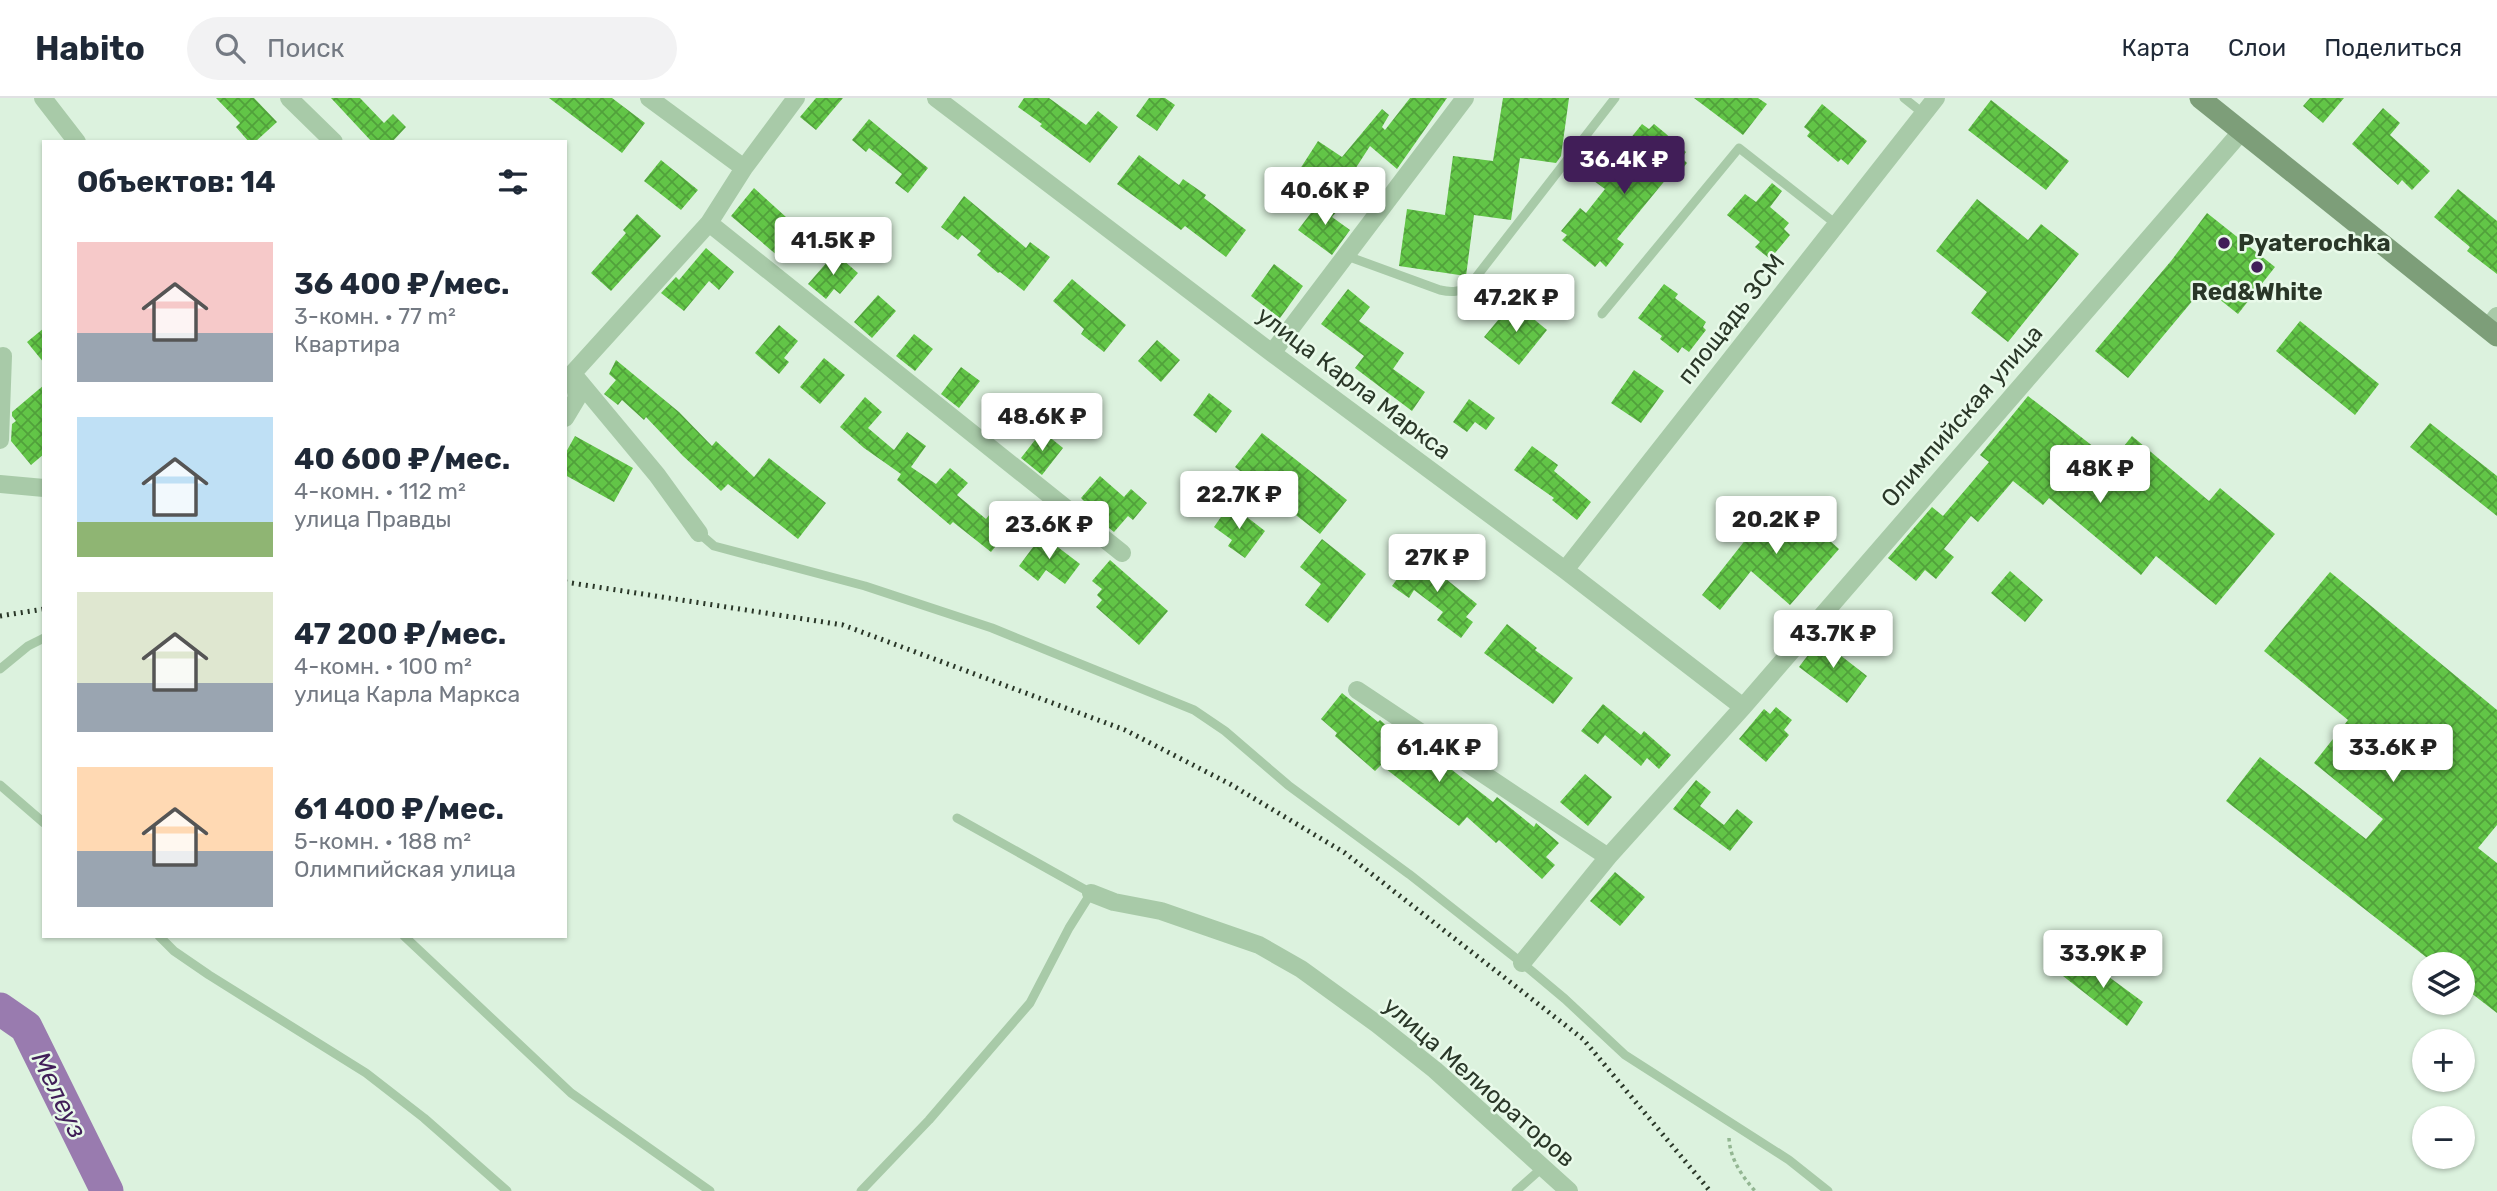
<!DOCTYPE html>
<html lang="ru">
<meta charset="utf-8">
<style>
:root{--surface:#fff;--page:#f2f2f3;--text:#1f2937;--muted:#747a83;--line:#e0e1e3;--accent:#411e58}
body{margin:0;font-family:Rubik,sans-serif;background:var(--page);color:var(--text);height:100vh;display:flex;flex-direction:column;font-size:26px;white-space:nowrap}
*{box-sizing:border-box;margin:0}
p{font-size:23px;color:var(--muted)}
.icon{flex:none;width:38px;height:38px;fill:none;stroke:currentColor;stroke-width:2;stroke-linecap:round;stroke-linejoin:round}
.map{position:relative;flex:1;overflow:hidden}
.side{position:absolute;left:42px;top:42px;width:525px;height:798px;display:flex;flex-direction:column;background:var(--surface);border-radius:0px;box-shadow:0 2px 5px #0004}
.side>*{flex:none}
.fabs{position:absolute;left:2412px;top:854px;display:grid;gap:14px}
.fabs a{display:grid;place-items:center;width:63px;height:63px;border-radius:50%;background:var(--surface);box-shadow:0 2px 5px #0004;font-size:35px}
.price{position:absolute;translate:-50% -60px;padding:0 16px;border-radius:7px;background:#fff;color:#222;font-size:23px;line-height:46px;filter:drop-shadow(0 2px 4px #0008)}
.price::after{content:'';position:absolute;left:50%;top:42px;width:21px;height:16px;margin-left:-10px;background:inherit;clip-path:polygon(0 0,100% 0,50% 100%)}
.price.active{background:var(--accent);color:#fff}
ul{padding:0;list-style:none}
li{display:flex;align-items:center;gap:21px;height:175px;padding:0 35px}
li span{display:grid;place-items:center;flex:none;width:196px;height:140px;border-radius:0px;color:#555}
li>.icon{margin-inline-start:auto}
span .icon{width:84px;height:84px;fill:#fffc;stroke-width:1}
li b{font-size:30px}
h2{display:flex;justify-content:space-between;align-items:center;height:84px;padding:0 35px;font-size:30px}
header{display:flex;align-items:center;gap:42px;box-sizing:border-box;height:98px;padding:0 35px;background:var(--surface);border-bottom:2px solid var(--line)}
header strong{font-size:33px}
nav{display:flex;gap:38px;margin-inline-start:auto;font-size:24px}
.search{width:490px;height:63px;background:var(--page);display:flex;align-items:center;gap:18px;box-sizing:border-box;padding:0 24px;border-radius:38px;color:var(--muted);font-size:26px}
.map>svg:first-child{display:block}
</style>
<header>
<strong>Habito</strong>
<div class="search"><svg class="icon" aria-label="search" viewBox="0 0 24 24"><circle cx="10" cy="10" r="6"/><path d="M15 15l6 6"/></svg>Поиск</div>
<nav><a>Карта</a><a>Слои</a><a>Поделиться</a></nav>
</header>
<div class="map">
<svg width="2497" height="1093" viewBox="0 0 2497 1093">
<defs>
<pattern id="building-cross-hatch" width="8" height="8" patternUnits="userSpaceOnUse" patternTransform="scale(1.75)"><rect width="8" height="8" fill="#62c547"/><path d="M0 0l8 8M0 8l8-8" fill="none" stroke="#51a13b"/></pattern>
</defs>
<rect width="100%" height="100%" fill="#dcf2de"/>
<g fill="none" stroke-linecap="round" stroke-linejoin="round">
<path stroke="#997baf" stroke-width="33" d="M0,911L26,929L107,1093"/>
</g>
<path fill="url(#building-cross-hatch)" d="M216,0H254L277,24L255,44H249L236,29L240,25Z
M331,0H360L384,25L393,16L406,29L392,44H372Z
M549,0H612L645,25L622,55Z
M816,0H843L816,32L800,19Z
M1024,0H1049L1086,27L1098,13L1118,29L1090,65L1040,28L1042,26L1018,9Z
M1149,0H1165L1175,7L1157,33L1136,18Z
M1410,0H1447L1397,71L1370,48L1350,79L1339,72L1328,89L1300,71L1318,43L1342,59L1382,11L1389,17L1382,29L1385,32Z
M1503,0H1569L1561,58L1556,65L1520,60L1511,122L1474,117L1466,178L1399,168L1407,111L1445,117L1453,58L1493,63Z
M1694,0H1758L1767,6L1743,37Z
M2310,0H2344L2323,25L2303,8Z
M1991,2L2069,63L2046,92L1968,32Z
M1822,6L1867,43L1848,67L1841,61L1838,64L1807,38L1810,34L1804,29Z
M2383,10L2400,25L2390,37L2430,73L2412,92L2402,82L2398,87L2352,46Z
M869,21L928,70L908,95L895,85L902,76L869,50L866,54L852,42Z
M1642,26L1649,31L1654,26L1665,35L1686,54L1682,60L1687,65L1672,84L1667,80L1617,141L1624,146L1606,169L1600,163L1595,169L1562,142L1567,137L1561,133L1580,110L1586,115L1605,91L1594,83L1605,69L1621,81L1641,58L1626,46Z
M1139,57L1179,87L1183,81L1206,97L1204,100L1246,132L1226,159L1185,128L1181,132L1117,86Z
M661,62L698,92L681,112L644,83Z
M1772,85L1782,93L1770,109L1789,125L1784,131L1790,137L1770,161L1755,149L1760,144L1727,117L1745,96L1756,104Z
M754,90L808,139L785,164L731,118Z
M2458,91L2497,123V176L2467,153L2470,149L2434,119Z
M964,98L1026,150L1030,144L1050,159L1024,193L1000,174L998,175L977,157L981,153L962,137L958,142L941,129Z
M1323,99L1339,111L1332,119L1350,132L1332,157L1298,132Z
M1977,101L2028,142L2041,126L2079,156L2008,244L1971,215L1987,194L1936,153Z
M2207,115L2275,169L2238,216L2204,189L2128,280L2095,253L2171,163Z
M637,116L661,138L611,193L591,175L626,135L623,132Z
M706,150L734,174L719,192L709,183L684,213L661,195L676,179L679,182Z
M835,155L858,175L840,196L834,191L826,201L808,186Z
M1274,166L1303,188L1280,220L1251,198Z
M1072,181L1126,227L1104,254L1081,236L1084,231L1053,203Z
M1664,186L1678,196L1675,200L1706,224L1703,229L1706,232L1689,254L1682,249L1678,255L1660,241L1662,238L1638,220Z
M1348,191L1370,209L1359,223L1404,255L1393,271L1425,294L1412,313L1355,270L1364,258L1321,226Z
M878,197L896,213L872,240L854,224Z
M1513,204L1547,232L1519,267L1484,239Z
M2300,223L2379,286L2355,317L2276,253Z
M779,227L798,243L784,260L789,264L779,276L755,255Z
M44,230V265L27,244Z
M914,236L933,251L915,273L896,258Z
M1157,242L1180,262L1161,284L1138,263Z
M824,260L845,277L820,306L800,289Z
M616,262L679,314L712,348L716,343L754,379L769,360L826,405L798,441L728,386L721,393L683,358L646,319L644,322L622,302L618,307L604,296L616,282L609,276Z
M961,269L980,283L959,310L941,296Z
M1634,272L1664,293L1641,325L1611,305Z
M44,287V356L31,367L11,343L12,326L16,323L12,318V314Z
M1209,295L1232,313L1216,335L1193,317Z
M2028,298L2112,363L2132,338L2209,403L2220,390L2275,436L2216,507L2156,458L2141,477L2049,400L2043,407L2013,383L1978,424L1971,418L1944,451L1954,459L1936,481L1925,472L1916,483L1888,460L1932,409L1943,418L1989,364L1980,357Z
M865,299L882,314L868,330L894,352L907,334L926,348L911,369L936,386L950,370L968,385L957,397L986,421L997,407L1016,423L991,454L953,424L950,427L897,382L901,376L864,350L840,329Z
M1469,301L1495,320L1486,332L1475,324L1467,334L1453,324Z
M2430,325L2497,378V418L2410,349Z
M1042,333L1063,350L1042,377L1021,360Z
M1262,335L1347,402L1320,436L1235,369Z
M575,338L633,370L614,404L565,377V356Z
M1532,348L1558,367L1554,373L1591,404L1577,422L1552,402L1554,400L1514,372Z
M1100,378L1124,399L1131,391L1147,405L1133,422L1128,418L1114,434L1083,409L1086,405L1081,400Z
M1780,398L1839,451L1790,507L1751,473L1720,512L1702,497Z
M1230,406L1265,433L1245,460L1228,448L1232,442L1214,429Z
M1042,437L1080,466L1065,486L1046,472L1038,483L1019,468Z
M1322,441L1366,476L1328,525L1305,507L1321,486L1300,469Z
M1415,456L1477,506L1466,519L1473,524L1461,540L1437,522L1443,514L1414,492L1409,500L1392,488Z
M1110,462L1168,513L1139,547L1096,509L1102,502L1097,497L1102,491L1092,483Z
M2010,473L2043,502L2025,524L1991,495Z
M2330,474L2497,612V727L2478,750L2497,765V915L2462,888V866H2435L2226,703L2260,659L2366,741L2383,721L2314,665L2348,622L2264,553Z
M1507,526L1537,550L1535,552L1573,580L1553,606L1484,555Z
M1823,537L1843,552L1840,557L1867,578L1847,605L1799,569Z
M1342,595L1378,624L1380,622L1419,656L1424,650L1493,704L1497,699L1534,729L1536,725L1559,745L1546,759L1555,767L1542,781L1499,742L1496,745L1467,719L1459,728L1381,667L1375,673L1335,638L1337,635L1321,621Z
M1603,606L1641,637L1644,633L1671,657L1659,671L1647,660L1641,668L1605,637L1598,646L1581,633Z
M1776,609L1792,622L1784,632L1789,637L1766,664L1739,641L1764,611L1770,616Z
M1585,676L1612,699L1588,728L1560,704Z
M1696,682L1711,694L1700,708L1724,727L1737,711L1753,724L1730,753L1673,711Z
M1615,774L1645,799L1620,828L1590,803Z
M2079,857L2143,904L2127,928L2063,878Z"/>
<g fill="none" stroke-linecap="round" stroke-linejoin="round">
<path stroke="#93b692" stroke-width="3.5" stroke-dasharray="3.5 3.5" stroke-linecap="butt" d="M1729,1040C1730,1061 1742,1078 1755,1093"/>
<path stroke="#a8caa8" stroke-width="9" d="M1904,0L1924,16
M1347,158L1440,192C1453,195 1459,194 1470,187L1615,0
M1602,216L1739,50L1836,126
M699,435L714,448L865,488L992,530L1194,612L1225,633L1288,687L1409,776L1522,865L1565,901L1625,957L1789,1062L1828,1093
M0,571L28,548L44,540
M0,687L44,725
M159,838L174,853L209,877L366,975L424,1020L507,1093
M404,838L571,995L710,1093
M861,1093L929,1022L1030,905L1069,830L1091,795L957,720
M1516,1093L1542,1070"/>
<path stroke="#a8caa8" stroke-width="18" d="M43,0L77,44
M289,0L334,44
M649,0L744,70
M936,0L1272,255L1565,472L1743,609
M709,125L1122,455
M2488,230L2497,218
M1272,255L1465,0
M573,276L657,377L699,435
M565,320L577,300L573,275L709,125L744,70L796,0
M0,342L3,258
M0,386L44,390
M1565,472L1936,0
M1357,592L1608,759
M1091,795L1114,804L1161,813L1259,847L1301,871L1377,926L1435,972L1569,1093
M1522,865L1608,759L1743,609L2241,34"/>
<path stroke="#7d9e79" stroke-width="21" d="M2200,0L2497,238"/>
<path stroke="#2a3728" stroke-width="5" stroke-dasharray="2 5" stroke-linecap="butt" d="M565,484L843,527L1125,632L1230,686L1345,755L1583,941L1710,1093
M0,518L44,511"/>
</g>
<g fill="#411e58" stroke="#e9faea" stroke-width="2.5">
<circle cx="2224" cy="145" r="7"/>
<circle cx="2257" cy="169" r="7"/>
</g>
<g text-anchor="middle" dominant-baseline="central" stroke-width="5" stroke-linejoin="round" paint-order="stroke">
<g font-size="24" font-weight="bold" fill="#2a3728" stroke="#e9faea" text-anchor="start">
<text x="2238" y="145">Pyaterochka</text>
<text x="2257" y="194" text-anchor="middle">Red&amp;White</text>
</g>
<g font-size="24" fill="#2a3728" stroke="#e9faea">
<text transform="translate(1731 221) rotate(-52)">площадь ЗСМ</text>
<text transform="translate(1354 285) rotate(37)">улица Карла Маркса</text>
<text transform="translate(1962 318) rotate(-49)">Олимпийская улица</text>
<text transform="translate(1479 984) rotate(41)">улица Мелиораторов</text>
</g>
<g font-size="26" font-style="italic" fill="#411e58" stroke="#e9faea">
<text transform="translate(59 997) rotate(64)">Мелеуз</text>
</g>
</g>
</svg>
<div class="fabs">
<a><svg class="icon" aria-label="layers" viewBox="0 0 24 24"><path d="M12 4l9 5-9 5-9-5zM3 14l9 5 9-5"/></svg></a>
<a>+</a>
<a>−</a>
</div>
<b class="price active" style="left:1624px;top:98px">36.4K ₽</b>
<b class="price" style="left:1325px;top:129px">40.6K ₽</b>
<b class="price" style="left:833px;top:179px">41.5K ₽</b>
<b class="price" style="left:1516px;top:236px">47.2K ₽</b>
<b class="price" style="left:1042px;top:355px">48.6K ₽</b>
<b class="price" style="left:2100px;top:407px">48K ₽</b>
<b class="price" style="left:1239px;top:433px">22.7K ₽</b>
<b class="price" style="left:1776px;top:458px">20.2K ₽</b>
<b class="price" style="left:1049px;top:463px">23.6K ₽</b>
<b class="price" style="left:1437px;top:496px">27K ₽</b>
<b class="price" style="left:1833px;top:572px">43.7K ₽</b>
<b class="price" style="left:1439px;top:686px">61.4K ₽</b>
<b class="price" style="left:2393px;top:686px">33.6K ₽</b>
<b class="price" style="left:2103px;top:892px">33.9K ₽</b>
<section class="side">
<h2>Объектов: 14<svg class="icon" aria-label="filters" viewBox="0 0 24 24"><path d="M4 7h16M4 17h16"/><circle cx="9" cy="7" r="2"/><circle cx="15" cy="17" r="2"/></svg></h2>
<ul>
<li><span style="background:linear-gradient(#f6c9c9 65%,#9aa5b1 0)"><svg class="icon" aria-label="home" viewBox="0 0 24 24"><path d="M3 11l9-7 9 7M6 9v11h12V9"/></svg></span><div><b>36 400 ₽/мес.</b><p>3-комн. · 77 m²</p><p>Квартира</p></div></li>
<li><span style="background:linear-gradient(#bfe0f5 75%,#8fb573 0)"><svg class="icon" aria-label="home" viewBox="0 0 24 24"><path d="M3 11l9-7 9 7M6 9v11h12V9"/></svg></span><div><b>40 600 ₽/мес.</b><p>4-комн. · 112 m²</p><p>улица Правды</p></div></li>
<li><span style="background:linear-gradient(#dfe7d0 65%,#9aa5b1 0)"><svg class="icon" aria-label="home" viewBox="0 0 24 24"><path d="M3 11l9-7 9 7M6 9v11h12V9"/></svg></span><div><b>47 200 ₽/мес.</b><p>4-комн. · 100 m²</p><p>улица Карла Маркса</p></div></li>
<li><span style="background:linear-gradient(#ffd9b3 60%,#9aa5b1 0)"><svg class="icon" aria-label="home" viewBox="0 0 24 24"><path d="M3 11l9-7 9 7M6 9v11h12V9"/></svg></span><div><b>61 400 ₽/мес.</b><p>5-комн. · 188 m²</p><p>Олимпийская улица</p></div></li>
</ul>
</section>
</div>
